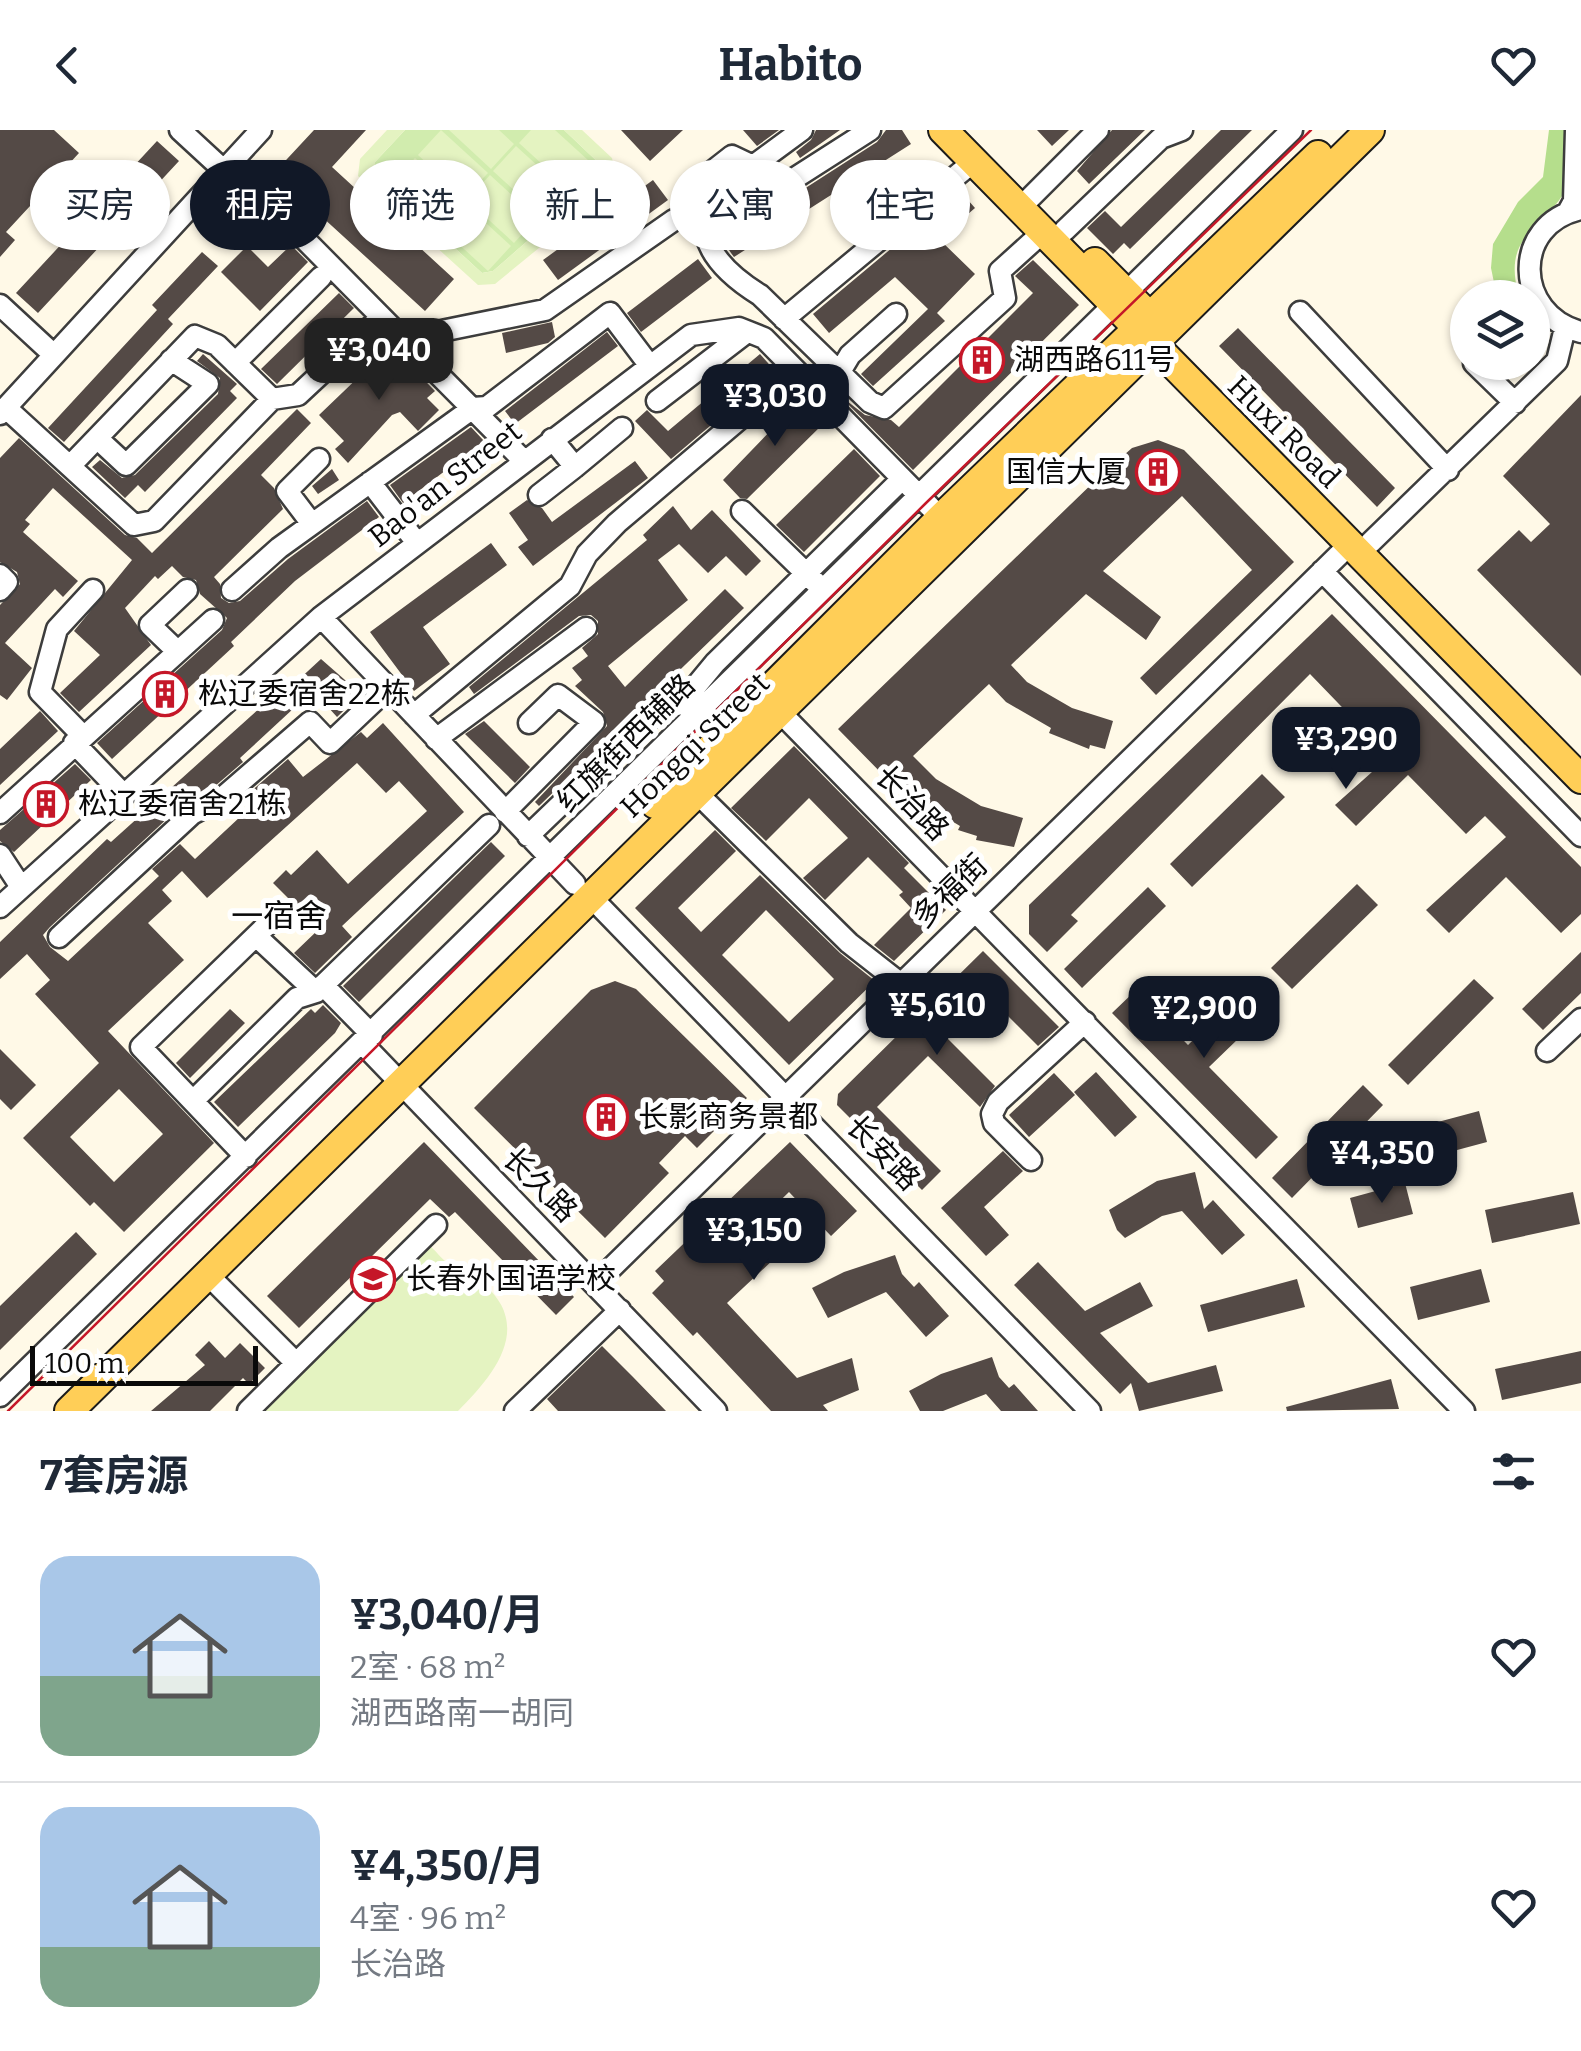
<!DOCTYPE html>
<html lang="zh">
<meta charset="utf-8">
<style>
:root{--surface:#fff;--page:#f2f2f3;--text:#1f2937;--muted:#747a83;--line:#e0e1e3;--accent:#111827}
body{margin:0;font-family:Bitter,"Noto Sans SC",serif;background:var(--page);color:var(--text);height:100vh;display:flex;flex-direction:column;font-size:38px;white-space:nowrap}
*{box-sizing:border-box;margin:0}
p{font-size:32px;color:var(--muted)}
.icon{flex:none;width:55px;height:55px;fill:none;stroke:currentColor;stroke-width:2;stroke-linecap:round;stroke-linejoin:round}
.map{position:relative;height:1281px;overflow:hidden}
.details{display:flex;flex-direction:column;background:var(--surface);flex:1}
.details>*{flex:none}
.banner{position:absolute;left:30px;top:30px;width:1000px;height:90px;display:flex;gap:20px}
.buttons{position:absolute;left:1450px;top:150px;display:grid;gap:20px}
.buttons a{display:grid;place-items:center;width:100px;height:100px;border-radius:50%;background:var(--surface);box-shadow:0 2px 8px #0004;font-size:50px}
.scale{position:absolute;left:30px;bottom:25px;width:228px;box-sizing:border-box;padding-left:10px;border:5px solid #0a0a0a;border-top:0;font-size:28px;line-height:35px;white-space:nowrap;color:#0a0a0a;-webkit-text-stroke:8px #fff;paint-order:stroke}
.price{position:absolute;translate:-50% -85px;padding:0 22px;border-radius:20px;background:var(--accent);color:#fff;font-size:32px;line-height:65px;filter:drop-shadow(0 2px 5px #0008)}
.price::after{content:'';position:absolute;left:50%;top:60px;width:30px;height:22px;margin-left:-15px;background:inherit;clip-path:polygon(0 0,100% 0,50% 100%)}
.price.on{background:#222;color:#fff}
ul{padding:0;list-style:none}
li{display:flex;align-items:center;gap:30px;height:250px;padding:0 40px}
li+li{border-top:2px solid var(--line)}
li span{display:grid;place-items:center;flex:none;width:280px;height:200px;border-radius:30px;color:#555}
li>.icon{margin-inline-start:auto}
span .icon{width:120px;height:120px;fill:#fffc;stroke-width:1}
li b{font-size:42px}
h2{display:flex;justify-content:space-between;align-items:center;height:120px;padding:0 40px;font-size:42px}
.pill{padding:0 35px;border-radius:45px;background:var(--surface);box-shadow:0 2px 8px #0004;font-size:35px;line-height:90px}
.pill.on{background:var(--accent);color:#fff}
header{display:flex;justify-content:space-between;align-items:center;height:130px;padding:0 40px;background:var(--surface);font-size:45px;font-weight:700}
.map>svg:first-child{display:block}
</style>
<header><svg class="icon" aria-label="back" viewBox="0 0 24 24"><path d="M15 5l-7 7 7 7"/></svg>Habito<svg class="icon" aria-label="heart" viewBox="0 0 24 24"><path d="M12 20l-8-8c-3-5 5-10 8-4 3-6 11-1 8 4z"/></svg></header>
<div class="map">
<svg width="1581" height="1281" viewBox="0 0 1581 1281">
<rect width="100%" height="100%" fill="#fff9e7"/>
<path fill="#d1ecae" d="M405,0H564L602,36L603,45L493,141L482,143L373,43L375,32Z"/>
<path fill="#b5de8c" d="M1549,0H1571C1571,20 1575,46 1564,63C1539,103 1502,105 1519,167H1497L1491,138L1493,114L1518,72L1543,47Z"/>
<path fill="#e4f3c1" d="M387,0H405L375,32V45L482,143L493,141L603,45L602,36L564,0H582L612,28L616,47L606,63L495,154L478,155L358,46L360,29Z
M441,0L488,43L464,68L418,25Z
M449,0H499L514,14L491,39Z
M531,0H555L589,31L566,56L519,13Z
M516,16L563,59L540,84L493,41Z
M415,28L462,71L439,96L392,53Z
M490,45L537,88L514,113L467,70Z
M464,73L511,116L488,141L441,98Z
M430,1116C437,1122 444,1132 453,1137C462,1142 472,1144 480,1151C536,1195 494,1245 458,1281H261Z"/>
<path fill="#544a46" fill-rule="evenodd" d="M0,0H54L79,23L6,102L15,110L0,127Z
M314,0H366L332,37L454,149L425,181L274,43Z
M621,0H683L650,31Z
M743,0H779L757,16Z
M816,0H840L800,28L796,22L811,10Z
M886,0H902L911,14L734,127L731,123L723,111L877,12Z
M1037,0H1069L1052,16Z
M1112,0H1145L1089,54L1077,41Z
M1221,0H1252L1130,119L1124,113L1113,124L1087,98L1105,81L1121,97Z
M157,11L179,31L38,183L16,163Z
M653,50L668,70L558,150L543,130Z
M960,61L975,78L939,109L975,144L937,183L945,191L873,256L861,244L928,179L895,147L829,203L813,184Z
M291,115L308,132L260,181L221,142L247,116L268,137Z
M202,122L218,136L168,189L173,194L64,312L48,298L157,180L152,175Z
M698,129L712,148L641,202L627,183Z
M1033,130L1079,175L913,340L838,264L865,285L891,290L899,297L1033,163L1015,146Z
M339,163L354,178L277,254L261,239Z
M552,192L555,207L548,213L506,223L502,203Z
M1238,198L1395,358L1377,377L1219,216Z
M607,202L618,216L515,294L505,281Z
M391,216L435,261L427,268L439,280L418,301L400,282L392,285L348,333L335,319L344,311L319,285Z
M203,224L237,254L230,261L237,268L145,362L138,355L125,368L92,337L100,330L122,348L135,345L218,264L220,248L197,231Z
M760,224L775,241L671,329L635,291L647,280L668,301Z
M1581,265V546L1477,440L1519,400L1531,412L1550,394L1503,346Z
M803,267L826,291L747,369L740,368L723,350Z
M297,279L311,293L261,345L274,358L283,379L214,447L220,454L221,468L229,473L240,471L288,429L367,371L379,387L295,451L231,512L234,516L112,629L97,613L222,500L227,488L200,464L196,450L183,447L172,436L158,449L155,446L125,478L151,515L79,582L60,563L100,525L74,501L132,430L53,358L25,390L30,394L23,402L78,451L63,467L55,459L5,513L32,538L7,570L0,565V475L20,454L17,442L0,432V328L19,308L125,405L137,408L152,423Z
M471,297L484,311L403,373L390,355Z
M1158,310L1184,320L1294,432L1156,565L1140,548L1252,440L1182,366L1103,441L1161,487L1146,510L1086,464L1011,535L1027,552L1072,578L1113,591L1105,619L1090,615L1089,619L1049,603L1051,598L1006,572L989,554L913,626L936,649L981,676L1023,688L1014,717L976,710L977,706L958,700L960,696L915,669L895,649L891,653L838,599L1099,347L1132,318Z
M854,319L880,346L804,422L776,395Z
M635,331L648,348L533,436L518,417L528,410L509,383L527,370L542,378L552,392Z
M332,339L339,350L318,364L312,356Z
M673,376L691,400L712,380L761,431L746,446L726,426L708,443L679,414L658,430L688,470L608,536L625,557L725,459L744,478L539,676L535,672L607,596L603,582L575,556L582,550L572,538L588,526L582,518L598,504V491L591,485L579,486L474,564L469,557L647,410L643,405Z
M491,413L507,435L423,497L450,534L414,561L370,502Z
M1332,484L1581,737V784L1561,803L1506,747L1449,803L1426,780L1506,707L1485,686L1466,704L1408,645L1356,696L1335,675L1409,609L1385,584L1366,602L1310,544L1071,785L1078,791L1047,822L1029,804V775Z
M321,529L361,564L337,587L318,566L312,572L307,566L240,628L243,632L214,657L183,674L50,797L43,805L50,817L68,831L159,746L152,739L180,714L195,729L257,671L249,663L288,629L303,647L361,602L367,608L383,593L464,682L342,796L352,807L315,843L294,823L319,799L273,753L286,740L291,745L317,720L348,754L427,681L399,651L386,663L357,633L207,768L182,741L162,760L172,771L148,793L184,830L108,901L214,1013L124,1102L94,1072L90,1076L23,1008L99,933L35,864L50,850L27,824L0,849V812L107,709L111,712L291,550L295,553ZM119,959L163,1004L114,1052L70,1007Z
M40,581L58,601L0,655V619Z
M484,591L530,637L515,653L465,604Z
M794,616L909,733L904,738L946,780L894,831L874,815L911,778L899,765L903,762L868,727L825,770L803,748L848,708L809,668L766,711L731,678Z
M75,634L91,650L14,722L0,711V700Z
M1262,644L1285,667L1192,757L1170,734Z
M715,700L736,721L678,778L701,802L760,745L840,823L875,851L789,935L635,778ZM766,780L834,849L789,892L722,825Z
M491,712L505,726L359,872L343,856Z
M1357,754L1378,775L1292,859L1271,838Z
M1148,757L1166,776L1082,858L1064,839Z
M983,821L1059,897L1038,916L988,866L947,908L995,956L980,977L928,926L877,977L941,1041L922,1060L837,975L838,964Z
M1581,822V863L1543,900L1522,879Z
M1474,849L1494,868L1408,955L1388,935Z
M615,851L636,859L747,968L697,1018L685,1006L659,1033L669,1043L605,1108L474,978L591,860Z
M1247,857L1269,879L1209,937L1278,1007L1256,1029L1112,883L1135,861L1188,915Z
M323,875L341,893L335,903L238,997L214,972L311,879L315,883Z
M230,879L245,893L190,948L176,933Z
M0,919L36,955L11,980L0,969Z
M1096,942L1137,987L1115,1007L1074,962Z
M1054,943L1075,965L1029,1007L1009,985Z
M1363,955L1383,975L1292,1068L1272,1048Z
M1479,981L1487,1012L1431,1027L1423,996Z
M424,1012L574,1167L556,1185L455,1082L449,1087L430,1069L299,1198L267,1166Z
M790,1012L857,1081L831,1106L789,1062L750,1100L776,1127L727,1173L797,1248L852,1228L859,1260L823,1275L828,1281H771L697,1202L693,1206L652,1163L664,1151L655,1141Z
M1003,1021L1023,1041L984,1077L1009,1105L986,1126L941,1078Z
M1195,1042L1204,1079L1213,1070L1245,1105L1222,1125L1182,1081L1162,1086L1125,1108L1117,1100L1109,1080L1157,1051Z
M1405,1053L1413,1084L1358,1098L1350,1068Z
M1573,1062L1580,1094L1492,1113L1485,1080Z
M76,1102L97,1124L0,1220V1176Z
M895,1125L902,1144L914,1157L919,1152L949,1186L926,1207L886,1162L828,1188L812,1158L844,1142Z
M1038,1132L1085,1181L1140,1152L1153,1176L1100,1203L1148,1253L1216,1235L1223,1261L1139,1281L1131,1253L1120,1264L1014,1155Z
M1481,1139L1490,1172L1418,1190L1410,1157Z
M1297,1149L1305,1177L1208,1202L1200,1175Z
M209,1211L225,1228L240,1213L265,1238L249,1254L243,1248L210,1281H151L205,1235L195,1225Z
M602,1216L633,1247L666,1281H558L547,1269Z
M1581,1221V1253L1502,1270L1495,1239Z
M992,1227L999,1247L1009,1258L1014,1254L1038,1281H1001L986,1264L943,1281H920L909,1261L941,1244Z
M1391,1249L1399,1279L1287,1281L1286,1277Z"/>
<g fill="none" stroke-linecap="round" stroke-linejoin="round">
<defs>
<path id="minor" d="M180,0L218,35L236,40L524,331
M870,0L706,105C712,131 739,152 760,165L870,272L884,278L1005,168L1000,141L1042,103
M709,44L732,26L753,36L802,0
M1030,68L1098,0
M1581,79C1511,94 1514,185 1581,202
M1568,82L1574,71L1576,0
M1064,101L1161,8L1182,0
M0,175L54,225
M1300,182L1448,340
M784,189L973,32
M407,208L545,180L674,90
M235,233L321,147
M1474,233L1515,273
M838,245L850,225L896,184
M657,271L747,202
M6,278L134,395L154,391L272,269L298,265L373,195
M0,284L261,0
M97,308L126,335L208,254L171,230
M552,309L575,337L622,298
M70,336L195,206L217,215L272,269
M370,352L417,413
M539,365L575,337
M742,381L816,453
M312,394L287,361L319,329
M1370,413L1557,231L1565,198
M1322,441L1581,706
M0,445L7,452L0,460
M232,460L279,418L473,278L487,277L610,183L650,236
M321,487L575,754
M177,521L150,495L187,460
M778,580L1464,1281
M414,585L570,456L587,424L617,393L796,241
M83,606L40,562L57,499L93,460
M436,609L586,498
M74,613L124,665
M695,661L849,813L900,853
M505,682L594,592L558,565L529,593
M0,683L213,490
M528,706L660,579L681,574L715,533L902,349
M0,725L21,757
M589,765L1090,1281
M0,777L321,487L691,205L739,198L764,208L941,388
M256,806L316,862
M59,807L192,684L222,668L310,592L330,613L388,558
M323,855L372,905
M363,914L716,1281
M1547,921L1581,889
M193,971L297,868L316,862L489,695
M246,1027L141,917L270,792
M1031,1030L994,993L992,984L998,972L1085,892
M207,1144L296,1233
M595,1154L1350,414
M0,1266L1292,0
M248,1281L436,1095
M515,1281L620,1180"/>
<path id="major" d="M943,0L1581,649
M1095,132L1157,194
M655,674L941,388L1318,25
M69,1281L1370,0"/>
</defs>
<use href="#minor" stroke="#3d3d3d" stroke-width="25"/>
<use href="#major" stroke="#1b1b1b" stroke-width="32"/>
<use href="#minor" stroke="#fff" stroke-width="20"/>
<use href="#major" stroke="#ffce57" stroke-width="28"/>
<path stroke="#c51728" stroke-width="2.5" d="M8,1281L926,373L1311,0"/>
</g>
<defs>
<symbol id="building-ring" viewBox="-11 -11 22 22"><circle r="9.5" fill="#fff" stroke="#c51728" stroke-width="1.5"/><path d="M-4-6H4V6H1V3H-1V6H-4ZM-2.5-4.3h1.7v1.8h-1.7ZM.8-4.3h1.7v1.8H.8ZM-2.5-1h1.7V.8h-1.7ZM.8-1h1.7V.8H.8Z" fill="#c51728"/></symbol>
<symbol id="school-ring" viewBox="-11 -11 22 22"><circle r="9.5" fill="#fff" stroke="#c51728" stroke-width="1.5"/><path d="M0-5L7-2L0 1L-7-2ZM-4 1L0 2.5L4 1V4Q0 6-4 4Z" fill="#c51728"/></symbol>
</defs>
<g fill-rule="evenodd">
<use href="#building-ring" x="957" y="205" width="50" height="50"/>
<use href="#building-ring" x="1133" y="317" width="50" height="50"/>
<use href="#building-ring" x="140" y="539" width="50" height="50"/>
<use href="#building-ring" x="21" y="649" width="50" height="50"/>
<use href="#building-ring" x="581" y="962" width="50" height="50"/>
<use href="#school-ring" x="348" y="1124" width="50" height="50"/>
</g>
<g text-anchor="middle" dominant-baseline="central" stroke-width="10" stroke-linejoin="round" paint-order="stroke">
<g font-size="30" fill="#0a0a0a" stroke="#fff" text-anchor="start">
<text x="1014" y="230">湖西路611号</text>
<text x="1126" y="342" text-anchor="end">国信大厦</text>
<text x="198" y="564">松辽委宿舍22栋</text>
<text x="78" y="674">松辽委宿舍21栋</text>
<text x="638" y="987">长影商务景都</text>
<text x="406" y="1149">长春外国语学校</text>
</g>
<g font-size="30" fill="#0a0a0a" stroke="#fff">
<text transform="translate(1284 302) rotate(45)">Huxi Road</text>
<text transform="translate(445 354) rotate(-38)">Bao'an Street</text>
<text transform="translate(626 613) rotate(-45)">红旗街西辅路</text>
<text transform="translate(695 615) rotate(-44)">Hongqi Street</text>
<text transform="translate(912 673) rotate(46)">长治路</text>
<text transform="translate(950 761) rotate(-44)">多福街</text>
<text transform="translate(883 1023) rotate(46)">长安路</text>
<text transform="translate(540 1055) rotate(45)">长久路</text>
</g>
<g font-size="32" fill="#0a0a0a" stroke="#fff">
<text x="279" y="786">一宿舍</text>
</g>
</g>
</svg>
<div class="buttons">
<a><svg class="icon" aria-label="layers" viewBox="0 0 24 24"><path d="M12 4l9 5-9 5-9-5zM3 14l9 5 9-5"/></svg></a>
</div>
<div class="scale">100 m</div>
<b class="price on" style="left:379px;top:273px">¥3,040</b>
<b class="price" style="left:775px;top:319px">¥3,030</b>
<b class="price" style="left:1346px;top:662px">¥3,290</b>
<b class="price" style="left:937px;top:928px">¥5,610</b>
<b class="price" style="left:1204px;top:931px">¥2,900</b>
<b class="price" style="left:1382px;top:1076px">¥4,350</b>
<b class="price" style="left:754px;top:1153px">¥3,150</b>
<div class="banner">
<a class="pill">买房</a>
<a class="pill on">租房</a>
<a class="pill">筛选</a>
<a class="pill">新上</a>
<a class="pill">公寓</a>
<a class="pill">住宅</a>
</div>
</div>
<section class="details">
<h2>7套房源<svg class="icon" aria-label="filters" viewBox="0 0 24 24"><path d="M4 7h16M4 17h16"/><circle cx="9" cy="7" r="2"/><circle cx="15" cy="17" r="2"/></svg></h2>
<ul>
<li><span style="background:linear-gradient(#a9c7e8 60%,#7fa58c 0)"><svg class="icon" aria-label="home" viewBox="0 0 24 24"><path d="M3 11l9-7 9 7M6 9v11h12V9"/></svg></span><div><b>¥3,040/月</b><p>2室 · 68 m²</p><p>湖西路南一胡同</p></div><svg class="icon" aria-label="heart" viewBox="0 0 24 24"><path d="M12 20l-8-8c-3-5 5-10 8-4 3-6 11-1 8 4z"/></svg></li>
<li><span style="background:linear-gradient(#a9c7e8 70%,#7fa58c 0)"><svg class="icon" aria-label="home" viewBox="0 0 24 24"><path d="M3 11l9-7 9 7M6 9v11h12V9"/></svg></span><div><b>¥4,350/月</b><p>4室 · 96 m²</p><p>长治路</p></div><svg class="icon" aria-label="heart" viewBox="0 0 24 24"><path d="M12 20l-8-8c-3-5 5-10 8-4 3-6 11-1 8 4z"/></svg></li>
</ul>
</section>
